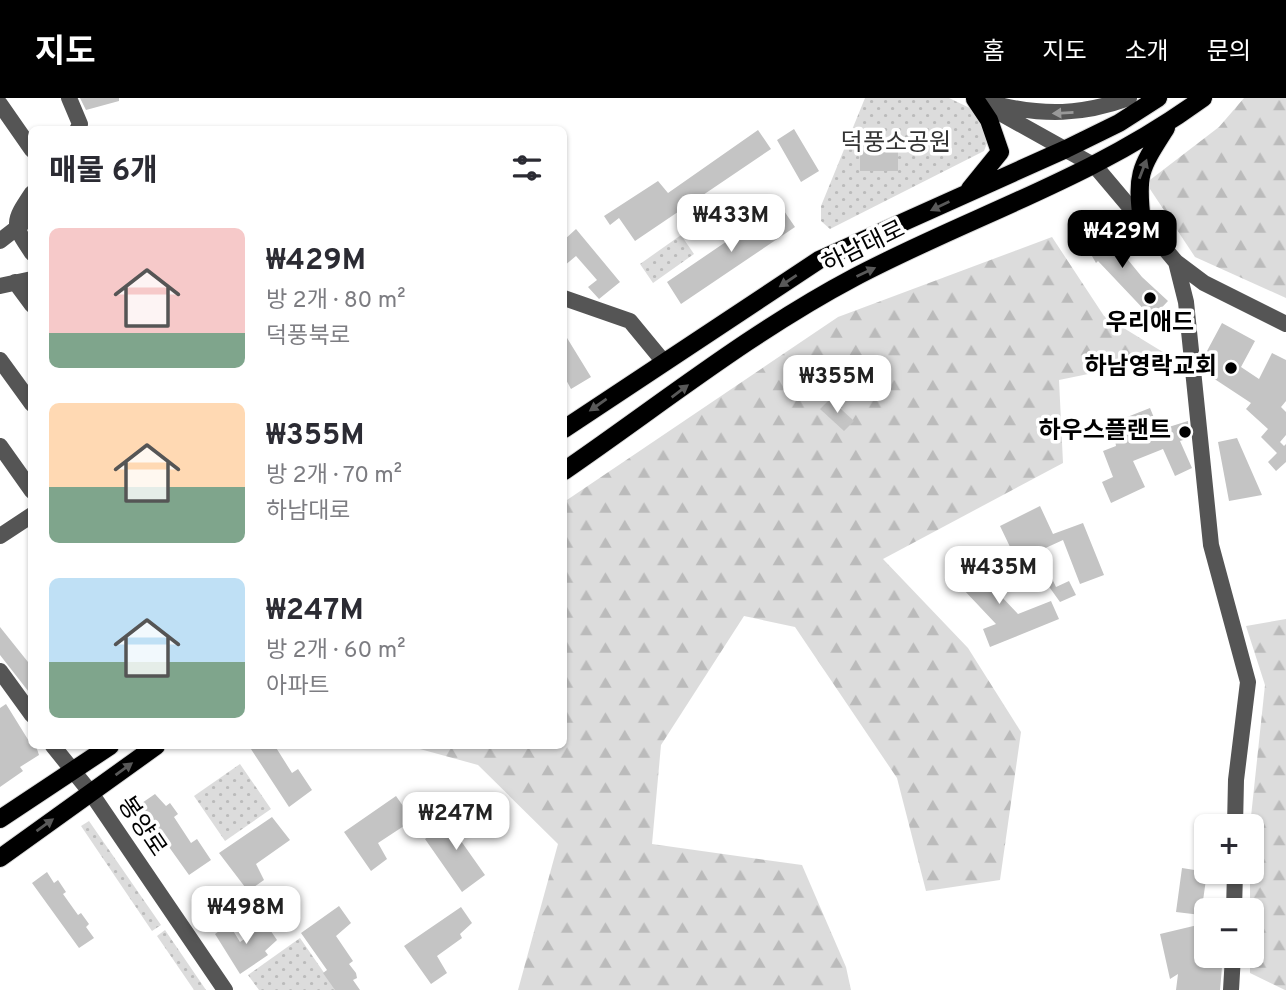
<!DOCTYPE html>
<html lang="ko">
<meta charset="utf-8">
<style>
:root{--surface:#fff;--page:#f7f7f7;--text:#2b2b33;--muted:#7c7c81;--accent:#000}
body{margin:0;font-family:Overpass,"Noto Sans KR",sans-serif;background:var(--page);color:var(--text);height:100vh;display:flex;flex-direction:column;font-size:26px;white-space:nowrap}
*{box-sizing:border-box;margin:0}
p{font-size:23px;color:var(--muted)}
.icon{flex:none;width:38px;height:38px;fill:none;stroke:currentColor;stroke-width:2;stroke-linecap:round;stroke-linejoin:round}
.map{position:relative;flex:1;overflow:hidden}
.panel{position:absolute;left:28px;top:28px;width:539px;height:623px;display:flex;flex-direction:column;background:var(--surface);border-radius:10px;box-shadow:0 2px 5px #0004}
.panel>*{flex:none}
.fabs{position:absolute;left:1194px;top:716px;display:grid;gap:14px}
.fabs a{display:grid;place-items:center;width:70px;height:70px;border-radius:10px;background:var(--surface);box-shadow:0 2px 5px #0004;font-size:35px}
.price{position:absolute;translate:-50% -60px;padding:0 16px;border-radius:14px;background:#fff;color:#222;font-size:23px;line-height:46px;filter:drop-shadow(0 2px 4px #0008)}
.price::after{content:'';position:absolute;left:50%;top:42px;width:21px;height:16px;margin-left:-10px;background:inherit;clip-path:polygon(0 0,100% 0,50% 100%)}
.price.active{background:var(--accent);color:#fff}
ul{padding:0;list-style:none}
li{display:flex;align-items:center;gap:21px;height:175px;padding:0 21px}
li span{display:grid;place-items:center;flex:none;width:196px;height:140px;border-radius:10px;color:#555}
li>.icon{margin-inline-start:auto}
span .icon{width:84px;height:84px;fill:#fffc;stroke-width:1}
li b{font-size:30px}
h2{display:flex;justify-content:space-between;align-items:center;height:84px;padding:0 21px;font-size:30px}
header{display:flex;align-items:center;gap:42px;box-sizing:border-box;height:98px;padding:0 35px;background:var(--accent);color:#fff}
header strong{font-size:33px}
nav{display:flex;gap:38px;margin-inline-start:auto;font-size:24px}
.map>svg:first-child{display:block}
</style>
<header>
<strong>지도</strong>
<nav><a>홈</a><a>지도</a><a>소개</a><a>문의</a></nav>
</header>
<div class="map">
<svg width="1286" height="892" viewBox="0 0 1286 892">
<defs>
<pattern id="forest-firs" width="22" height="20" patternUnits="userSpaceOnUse" patternTransform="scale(1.75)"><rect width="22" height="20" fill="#dcdcdc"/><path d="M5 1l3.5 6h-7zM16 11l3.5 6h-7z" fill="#bbb"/></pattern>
<pattern id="park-dots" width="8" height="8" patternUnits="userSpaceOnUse" patternTransform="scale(1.75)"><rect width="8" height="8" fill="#dcdcdc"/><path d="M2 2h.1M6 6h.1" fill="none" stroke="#bbb" stroke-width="1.8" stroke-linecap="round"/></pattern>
</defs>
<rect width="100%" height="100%" fill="#fff"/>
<path fill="url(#forest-firs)" d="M1244,0H1286V200L1195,159L1146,85L1219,29Z
M1052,139L1104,218L1171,259L1059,282L1063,365L883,461L968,550L1021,634L1000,782L926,793L897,680L795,529L744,518L661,647L652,746L802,767L846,869L851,892H518L558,746L478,667L409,648H564V404L838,219Z
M1286,521V892H1285L1250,875V728L1265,587L1246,528Z"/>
<path fill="url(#park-dots)" d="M865,0H949L976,13L989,40L984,53L830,131L821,123V108Z
M681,137L694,156L653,185L640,166Z
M240,666L271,711L225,743L194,698Z
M89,723L161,827L152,833L81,728Z
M165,832L206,892H194L157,838Z
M300,840L336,892H259L248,877Z"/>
<path fill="#c4c4c4" d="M80,0H119V3L86,12Z
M794,31L819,73L801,84L777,42Z
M758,32L771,51L635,143L619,120L610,127L604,118L658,83L668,95Z
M860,43L898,44V73H860Z
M780,107L795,129L681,206L667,184Z
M1093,129L1108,135L1121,159L1124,157L1142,179L1168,203L1152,220L1098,163L1096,165L1077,132Z
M576,131L620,184L599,201L588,189L597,182L576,158L564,168V142Z
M1222,225L1255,243L1241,269L1259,281L1272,255L1286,262V303L1281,309L1286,314V337L1280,344L1284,348L1286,346V364L1276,373L1268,364L1277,355L1261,339L1268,331L1246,311L1251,305L1210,278L1207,253Z
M564,235L591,279L571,291L564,278Z
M830,301L854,323L844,333L820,311Z
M1150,310L1159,332L1188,323L1189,340L1180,343L1192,370L1175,378L1163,351L1133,363L1145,389L1111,405L1102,384L1113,379L1103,353L1116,348L1112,325Z
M1237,340L1262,397L1229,403L1218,344Z
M1040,408L1053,436L1083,425L1104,477L1080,486L1063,442L1039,453L1056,489L1069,483L1076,497L1060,504L1040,476L1026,482L1000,428Z
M962,457L1018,516L1051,503L1059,521L990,549L983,531L996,526L946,473Z
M0,529L32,569V598L0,557Z
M6,606L32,648H36L39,657L20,669L23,673L0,689V610Z
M249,648H275L292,675L298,671L312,692L289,709Z
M155,696L166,708L170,705L178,716L174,719L191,745L197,741L211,762L189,777L139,707Z
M396,698L413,722L378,745L387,761L371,773L344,734Z
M464,714L475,731L461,743L485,777L462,794L425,741Z
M272,719L290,742L256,766L264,782L248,793L219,755Z
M1182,770L1207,774L1201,817L1176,814Z
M47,774L54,785L58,782L66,794L63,796L78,817L81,815L89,826L86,829L94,840L79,850L32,785Z
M339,808L351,825L336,838L353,863L349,866L356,875L357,880L353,882L360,892H335L323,875L327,872L301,835Z
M461,809L472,825L460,836L462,840L437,858L447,875L431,886L404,848Z
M1206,825V858H1223L1220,892H1176L1178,876L1170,881L1160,836Z
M229,826L240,844L266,826L277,842L265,853L268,857L240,876L215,836Z"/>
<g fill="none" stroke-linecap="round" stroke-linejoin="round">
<defs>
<path id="major" d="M970,91L1000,54L989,22L975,1
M1142,124C1136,75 1140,71 1166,30
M564,331L819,162L1066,51L1119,25L1158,0
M564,373C660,307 751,234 855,179C973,117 1092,81 1203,0
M0,721L110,648
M0,760L156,648"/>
</defs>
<use href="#major" stroke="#dbdbdb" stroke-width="20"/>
<path stroke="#555" stroke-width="16" d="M69,0L80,26L77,32
M975,1L1095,68L1176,164L1204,185L1286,226
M0,6L32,52
M995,6C1044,18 1082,17 1129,0
M32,95C12,125 12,125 32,155
M0,143L32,118
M1176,164L1186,204L1211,447L1248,584L1236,682L1235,728
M15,184L32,207
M0,188L32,181
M564,200L630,223L663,263
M0,262L32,306
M0,348L32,393
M0,438L32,417
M0,573L32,617
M53,648L91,695L225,892
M1234,812L1235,774
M1231,892L1233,858"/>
<use href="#major" stroke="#000" stroke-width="18"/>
</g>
<defs><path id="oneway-solid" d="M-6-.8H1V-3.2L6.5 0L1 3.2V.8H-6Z" transform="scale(1.75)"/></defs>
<use fill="#999" href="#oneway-solid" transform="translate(1063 15) rotate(177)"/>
<g fill="#595959">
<use href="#oneway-solid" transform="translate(1143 71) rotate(-69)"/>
<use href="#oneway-solid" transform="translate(940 108) rotate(154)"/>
<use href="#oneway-solid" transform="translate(866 174) rotate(-25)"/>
<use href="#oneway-solid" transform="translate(788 183) rotate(146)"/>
<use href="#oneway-solid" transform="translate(680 293) rotate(-37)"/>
<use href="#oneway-solid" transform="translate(598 307) rotate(145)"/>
<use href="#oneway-solid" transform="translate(124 671) rotate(-36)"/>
<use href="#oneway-solid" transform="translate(45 727) rotate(-36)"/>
</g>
<g fill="#000" stroke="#fff" stroke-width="2.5">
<circle cx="1150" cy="200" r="7"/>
<circle cx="1231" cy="270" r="7"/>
<circle cx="1185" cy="334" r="7"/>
</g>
<g text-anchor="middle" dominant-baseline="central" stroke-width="7" stroke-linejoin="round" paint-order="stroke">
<g font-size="24" fill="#333" stroke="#fff">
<text x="896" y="46">덕풍소공원</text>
</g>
<g font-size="24" fill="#000" stroke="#fff">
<text transform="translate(864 150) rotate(-26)">하남대로</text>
<text transform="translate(141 729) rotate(56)">봉양로</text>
</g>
<g font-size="24" font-weight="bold" fill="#000" stroke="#fff" text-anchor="end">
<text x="1150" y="226" text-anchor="middle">우리애드</text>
<text x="1217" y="270">하남영락교회</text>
<text x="1171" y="334">하우스플랜트</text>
</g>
</g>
</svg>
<div class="fabs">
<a>+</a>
<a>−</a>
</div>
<b class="price" style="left:731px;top:156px">₩433M</b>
<b class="price active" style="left:1122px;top:172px">₩429M</b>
<b class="price" style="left:837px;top:317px">₩355M</b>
<b class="price" style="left:999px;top:508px">₩435M</b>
<b class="price" style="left:456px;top:754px">₩247M</b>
<b class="price" style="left:246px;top:848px">₩498M</b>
<section class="panel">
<h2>매물 6개<svg class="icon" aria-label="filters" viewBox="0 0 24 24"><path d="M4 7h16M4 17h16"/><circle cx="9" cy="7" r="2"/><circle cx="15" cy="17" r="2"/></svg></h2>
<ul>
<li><span style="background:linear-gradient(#f6c9c9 75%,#7fa58c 0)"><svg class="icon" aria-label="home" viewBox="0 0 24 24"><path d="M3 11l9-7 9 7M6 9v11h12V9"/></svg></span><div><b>₩429M</b><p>방 2개 · 80 m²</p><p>덕풍북로</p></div></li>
<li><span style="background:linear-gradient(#ffd9b3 60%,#7fa58c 0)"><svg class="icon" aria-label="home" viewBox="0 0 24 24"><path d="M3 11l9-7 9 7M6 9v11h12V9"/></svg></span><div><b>₩355M</b><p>방 2개 · 70 m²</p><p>하남대로</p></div></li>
<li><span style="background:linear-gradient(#bfe0f5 60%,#7fa58c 0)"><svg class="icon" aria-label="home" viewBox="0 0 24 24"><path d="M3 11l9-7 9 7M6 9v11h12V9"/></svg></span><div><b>₩247M</b><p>방 2개 · 60 m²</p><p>아파트</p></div></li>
</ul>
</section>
</div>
